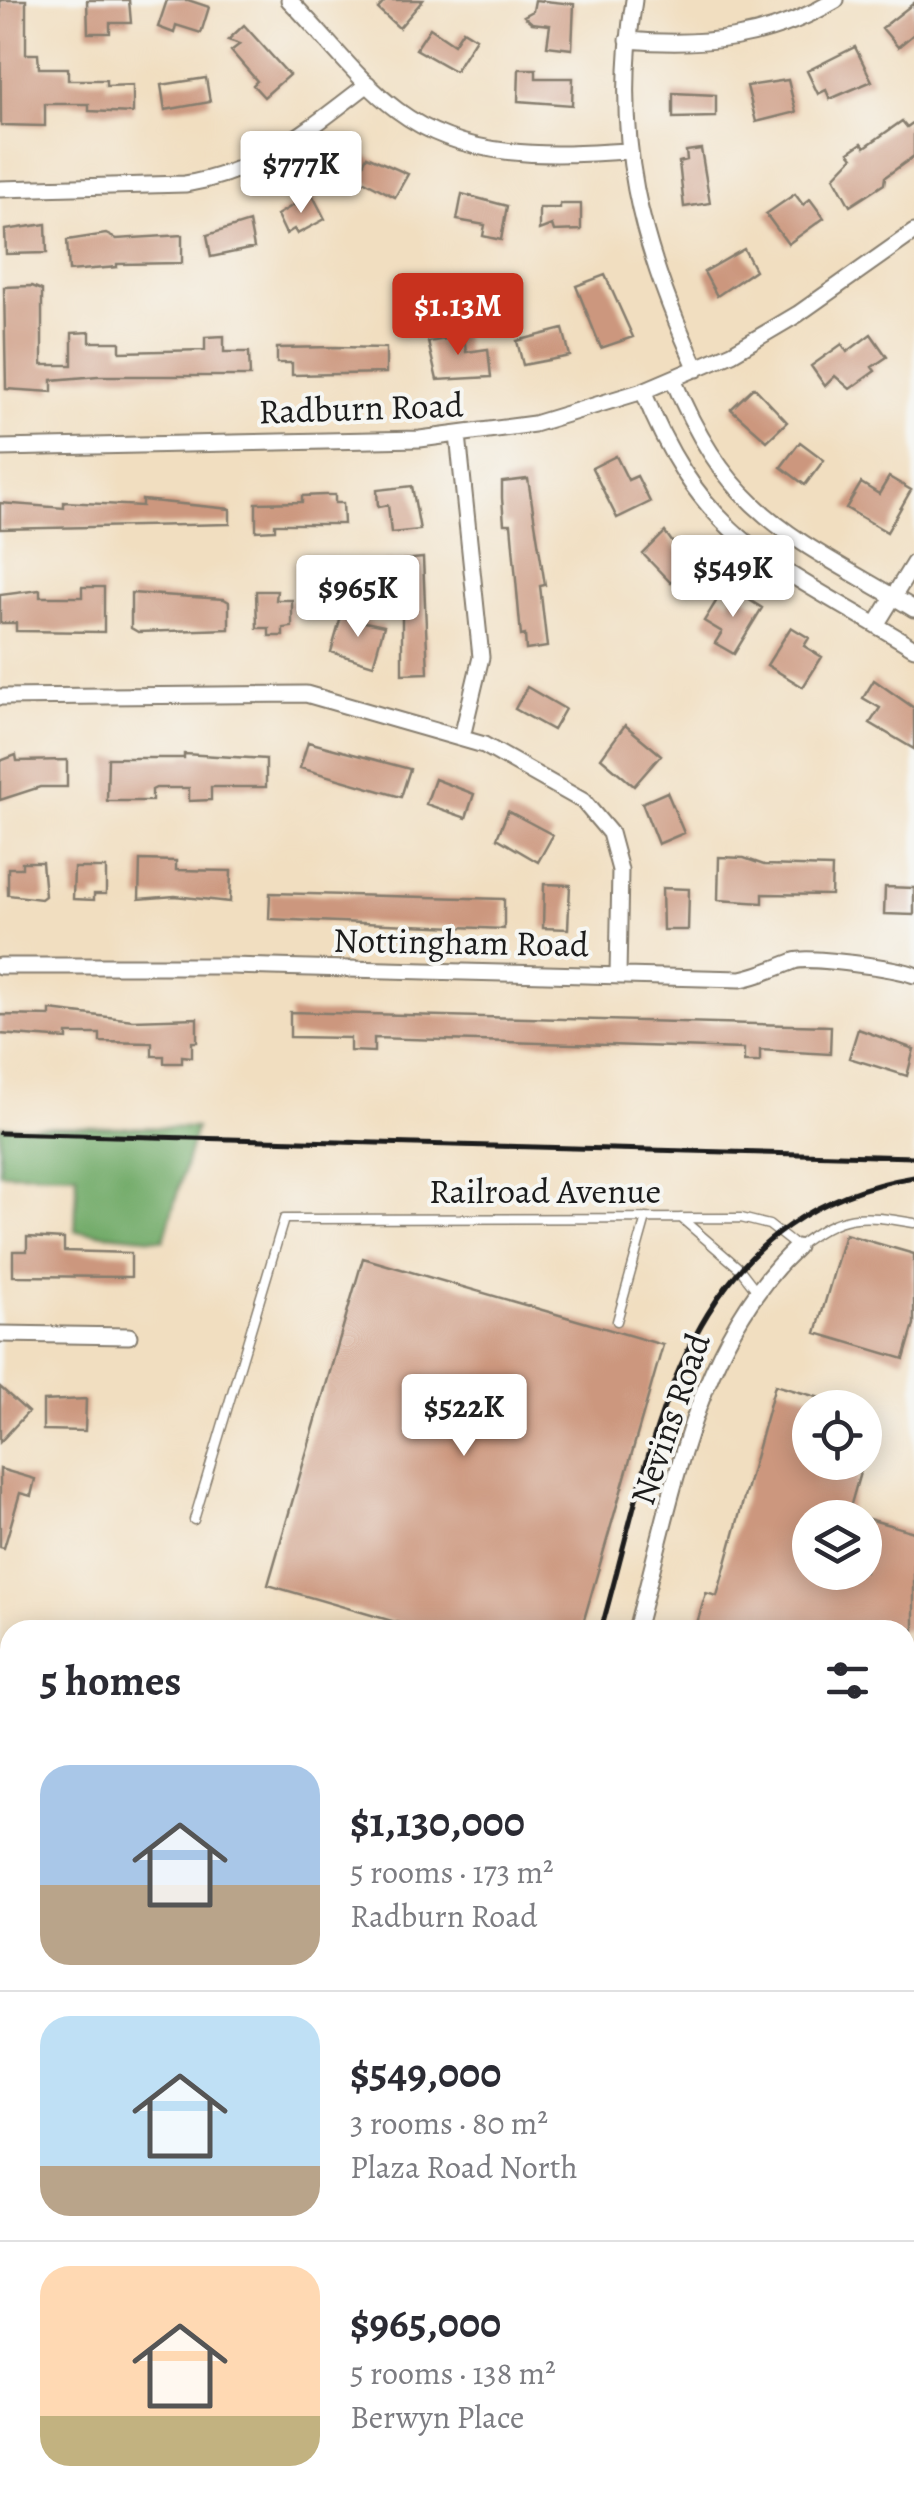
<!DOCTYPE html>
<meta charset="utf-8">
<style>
:root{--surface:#fff;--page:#f2f2f3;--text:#2b2b33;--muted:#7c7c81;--line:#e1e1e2;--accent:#c8321e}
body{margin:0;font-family:Alegreya,serif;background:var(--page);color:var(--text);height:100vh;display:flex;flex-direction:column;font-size:38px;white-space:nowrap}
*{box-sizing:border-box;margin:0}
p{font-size:32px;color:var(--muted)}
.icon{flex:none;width:55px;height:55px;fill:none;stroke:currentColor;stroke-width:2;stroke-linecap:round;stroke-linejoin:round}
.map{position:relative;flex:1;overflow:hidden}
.panel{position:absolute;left:0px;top:1620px;width:915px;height:892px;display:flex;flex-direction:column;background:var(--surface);border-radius:30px 30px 0 0;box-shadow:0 5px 25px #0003}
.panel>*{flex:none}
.controls{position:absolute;left:792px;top:1390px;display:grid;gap:20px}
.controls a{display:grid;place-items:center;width:90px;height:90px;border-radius:50%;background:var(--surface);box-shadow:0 5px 25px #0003;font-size:50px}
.price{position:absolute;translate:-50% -85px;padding:0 22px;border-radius:10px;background:#fff;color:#222;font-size:32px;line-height:65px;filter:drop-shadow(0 2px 5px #0008)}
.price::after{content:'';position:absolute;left:50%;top:60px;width:30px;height:22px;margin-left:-15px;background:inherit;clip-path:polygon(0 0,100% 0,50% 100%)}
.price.selected{background:var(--accent);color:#fff}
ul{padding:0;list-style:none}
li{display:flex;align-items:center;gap:30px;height:250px;padding:0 40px}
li+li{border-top:2px solid var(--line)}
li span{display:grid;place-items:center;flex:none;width:280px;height:200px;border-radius:30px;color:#555}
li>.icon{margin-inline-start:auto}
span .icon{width:120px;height:120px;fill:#fffc;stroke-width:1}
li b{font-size:42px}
h2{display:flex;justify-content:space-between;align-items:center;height:120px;padding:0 40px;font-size:42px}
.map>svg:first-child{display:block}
</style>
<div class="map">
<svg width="914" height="2511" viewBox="0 0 914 2511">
<rect width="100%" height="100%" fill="#f6f6f2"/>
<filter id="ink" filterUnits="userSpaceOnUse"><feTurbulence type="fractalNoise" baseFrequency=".01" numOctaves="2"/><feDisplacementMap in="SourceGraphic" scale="20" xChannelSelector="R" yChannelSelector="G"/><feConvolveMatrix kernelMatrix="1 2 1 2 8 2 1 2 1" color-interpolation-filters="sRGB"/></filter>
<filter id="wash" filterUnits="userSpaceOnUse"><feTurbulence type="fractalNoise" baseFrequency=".0048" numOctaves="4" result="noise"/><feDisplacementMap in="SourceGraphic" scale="40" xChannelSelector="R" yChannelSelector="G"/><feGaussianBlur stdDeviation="2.25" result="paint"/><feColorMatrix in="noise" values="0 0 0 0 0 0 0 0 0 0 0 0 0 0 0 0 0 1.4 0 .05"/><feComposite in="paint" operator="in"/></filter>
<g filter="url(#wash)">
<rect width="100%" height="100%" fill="#f1dec0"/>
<path fill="#71aa68" stroke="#466342" stroke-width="2.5" d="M0,1126L196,1128L164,1240L75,1231L77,1174L0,1173Z"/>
<g id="blocks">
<path fill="#cc977e" d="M0,0H26V54H38L39,68H68V80H106V86L133,85V113L89,111V104H45V126L1,125Z
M87,0H129L131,23H110V33H88Z
M167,0H188L209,7L201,33L176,25L174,33L158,27Z
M386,0H423L399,28L378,9Z
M535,0L574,4L572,49L547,46L550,25L532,23L524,16L533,11Z
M914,3V34L898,47L882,28Z
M244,25L289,75L264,97L253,85L257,81L231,51L240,44L228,40Z
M430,28L454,44L463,30L476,38L455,71L416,49Z
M855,47L872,81L830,99L826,90L818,94L807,71Z
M519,69H536V78H573L572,105L518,101Z
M206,78L210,102L165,110L161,85Z
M788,80L796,112L756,122L747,86Z
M673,93L716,95V117L673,118Z
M902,121L907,127L914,122V156L885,177L884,184L850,206L834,177L853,157L849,152L862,143L865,147Z
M701,149L710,203L684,207L679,162L687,160L686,151Z
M367,156L408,174L395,197L357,177Z
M312,194L325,219L297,234L294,229L286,234L277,215Z
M462,194L507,206L501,240L483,236L485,225L457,220Z
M795,194L803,205L810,199L824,218L788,244L766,214Z
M560,204H581V230L554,231L552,225L539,230V208H560Z
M249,222L254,248L211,257L207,235Z
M46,224L47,253L6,254L5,230Z
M106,234L116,239L182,235V263L117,264V267L69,271L67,240Z
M744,249L755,270L717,296L704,272Z
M605,275L633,337L601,348L576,286Z
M32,286L42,290V365H72V333L90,332V342H120V352L205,350V337L224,336V352H249L250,376H98L52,380V392L6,389L4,287Z
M463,326L466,352L488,349L491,377L437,380L428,342L447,339L446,328Z
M563,329L570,356L523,365L517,341Z
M871,334L887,357L872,367L875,371L850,389L835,376L825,386L811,366L842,344L847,352Z
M336,347L386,348V373L292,375V363H277V348Z
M754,387L787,422L767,441L731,409Z
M800,442L824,460L805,485L781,467Z
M616,456L628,480L637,476L650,502L617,518L592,468Z
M889,477L911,490L887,532L846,508L861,483L879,494Z
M528,479L545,585L540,586L547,647L526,650L525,635L521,636L511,524H504L502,498V482Z
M412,486L420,530L391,533L388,505L378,507L377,490Z
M325,495H335V503H343L344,524H275V530L256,531V503L302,502V496Z
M142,500L230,509V524L0,529V503L64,508V502L142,506Z
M665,532L689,565L671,583L643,554Z
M423,558L428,673L402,674V566L388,610L383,562Z
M82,587H104V632L16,631V623H0V595L40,590V597H82Z
M256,591H277L276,600H292V627L283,628V636H269V628H257Z
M735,591L762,608L734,654L715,643L722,632L704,621L720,595L729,601Z
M131,593L224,599L229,602V629L138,632L131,628Z
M341,617L384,626L373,665L331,652Z
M791,627L809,638L804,646L822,657L803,687L767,665Z
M874,680L914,708V749L870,723L880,708L863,698Z
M527,687L565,709L553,730L515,709Z
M625,725L661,755L634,786L601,758Z
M308,742L410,769L401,797L300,768Z
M184,754L266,759V787H211V800L189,801V788H156L152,790V801H107L108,758H184Z
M16,755L17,761L67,760V787H40L0,800V761Z
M435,779L474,794L466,818L426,804Z
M667,792L684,833L658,844L642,803Z
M508,811L553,835L538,862L497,838Z
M719,857L744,858L764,865L832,867L831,895L763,894V903L718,900Z
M140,860L176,861V870L231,871L230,902L175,896L139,899Z
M22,862H42L45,896L41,899L8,895V868H22Z
M74,868H106V894H94V900L73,899Z
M544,884L570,885L568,929L543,928Z
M885,887L914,888V915L884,914Z
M662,888L689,889L688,930H663Z
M270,893L504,899V929L269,919Z
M50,1010L133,1020L197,1018V1042H192V1057L182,1056V1063H164V1056H152V1043L100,1042V1034H67V1039L0,1034V1015L50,1016Z
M290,1012L831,1026L830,1054L760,1050V1062H744V1049L374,1038V1052L350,1051V1038L290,1037Z
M858,1029L914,1049L907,1076L849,1058Z
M845,1234L914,1254V1324L904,1359L816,1333Z
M27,1237L64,1239V1251L131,1253V1277L13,1276V1251H27Z
M363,1258L663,1345L581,1630H423L268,1585Z
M775,1385L838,1403V1408H810V1462H863L847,1518H810V1572H865V1518L914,1532V1630H695L706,1593L717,1596Z
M0,1387L28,1412L0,1442Z
M86,1399L85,1431L43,1430V1401Z
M0,1469L35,1479L31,1496L20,1493L4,1548L0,1547Z"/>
</g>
</g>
<g filter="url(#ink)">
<use href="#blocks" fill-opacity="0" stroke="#867d6e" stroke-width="2.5"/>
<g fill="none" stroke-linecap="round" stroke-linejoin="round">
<defs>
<path id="lane" d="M681,1218L739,1268L756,1290
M617,1321L646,1218
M194,1520L284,1219L741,1218L769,1225L797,1247C841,1212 861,1214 914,1223
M905,1780L914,1783
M905,1854L914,1857
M905,2250L914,2253
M905,2338L914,2341
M0,2376L10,2377
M0,2431H10
M0,2505L10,2489
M24,2511L29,2502"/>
<path id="street" d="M289,0C325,36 357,80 397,110C465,161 549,156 628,151
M634,0C612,137 640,245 697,369
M628,40C705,47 770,39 836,0
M0,189L185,184C260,172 309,129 368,84
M673,379C730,518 793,536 914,609
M643,391C705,547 782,566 914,648
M458,435L481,657L462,737
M0,448L420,439L534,424L643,391L732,353L798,314L914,232
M876,625L914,563
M0,697L306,694L484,745L583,801L610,833L620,870L618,975
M0,966H230L741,979C761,975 776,968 794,961C808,956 898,968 914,975
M0,1334L129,1336
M636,1630C672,1501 695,1342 797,1247
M0,1766H4
M0,2035L10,2039
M745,2502L753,2511"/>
</defs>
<use href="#lane" stroke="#867d6e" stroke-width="11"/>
<use href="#street" stroke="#867d6e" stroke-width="19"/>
<use href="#lane" stroke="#fff" stroke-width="8"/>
<use href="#street" stroke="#fff" stroke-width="15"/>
<path stroke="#1c1c1c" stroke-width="5" d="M0,1133L914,1157
M601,1630C656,1439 678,1216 914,1177
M347,2511L353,2502"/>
</g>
</g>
<g text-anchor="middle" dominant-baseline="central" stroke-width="8" stroke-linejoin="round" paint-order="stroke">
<g font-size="35" fill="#1c1c1c" stroke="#f6f6f2">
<text transform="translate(361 408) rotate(-2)">Radburn Road</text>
<text transform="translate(461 942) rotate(1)">Nottingham Road</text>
<text x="545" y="1191">Railroad Avenue</text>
<text transform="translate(670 1419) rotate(-71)">Nevins Road</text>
</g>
</g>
</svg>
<div class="controls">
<a><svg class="icon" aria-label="locate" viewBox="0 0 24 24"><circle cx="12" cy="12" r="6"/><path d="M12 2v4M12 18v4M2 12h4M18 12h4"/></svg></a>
<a><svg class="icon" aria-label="layers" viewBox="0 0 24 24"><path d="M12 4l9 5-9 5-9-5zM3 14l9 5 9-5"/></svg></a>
</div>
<b class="price" style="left:301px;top:216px">$777K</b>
<b class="price selected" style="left:458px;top:358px">$1.13M</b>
<b class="price" style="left:733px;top:620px">$549K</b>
<b class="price" style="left:358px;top:640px">$965K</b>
<b class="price" style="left:464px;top:1459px">$522K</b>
<section class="panel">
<h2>5 homes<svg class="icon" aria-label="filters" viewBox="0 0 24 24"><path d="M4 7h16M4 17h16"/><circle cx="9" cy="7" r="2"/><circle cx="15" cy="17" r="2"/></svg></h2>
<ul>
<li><span style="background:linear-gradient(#a9c7e8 60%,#b9a48a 0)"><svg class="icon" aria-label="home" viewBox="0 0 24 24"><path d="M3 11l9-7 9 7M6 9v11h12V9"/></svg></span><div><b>$1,130,000</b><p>5 rooms · 173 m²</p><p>Radburn Road</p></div></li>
<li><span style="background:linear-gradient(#bfe0f5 75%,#b9a48a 0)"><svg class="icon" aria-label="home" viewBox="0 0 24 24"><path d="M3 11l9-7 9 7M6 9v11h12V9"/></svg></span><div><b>$549,000</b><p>3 rooms · 80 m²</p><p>Plaza Road North</p></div></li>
<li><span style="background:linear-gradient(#ffd9b3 75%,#c2b280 0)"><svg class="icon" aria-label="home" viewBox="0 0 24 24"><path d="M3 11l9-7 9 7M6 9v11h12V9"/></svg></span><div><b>$965,000</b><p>5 rooms · 138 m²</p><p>Berwyn Place</p></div></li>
</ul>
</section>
</div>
